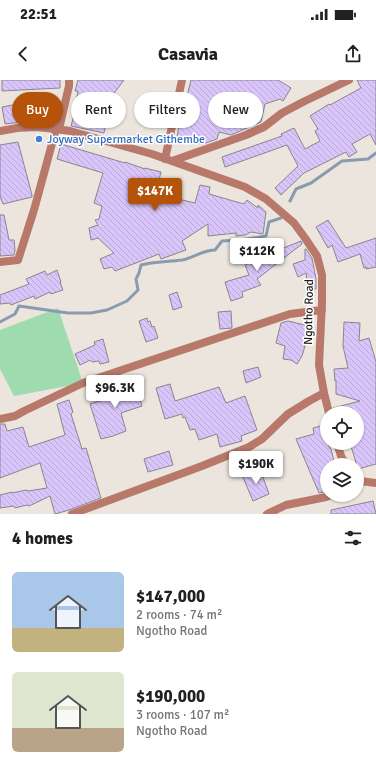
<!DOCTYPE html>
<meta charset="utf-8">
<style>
:root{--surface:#fff;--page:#f6f6f6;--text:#202124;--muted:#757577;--accent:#b45309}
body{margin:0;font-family:Signika,sans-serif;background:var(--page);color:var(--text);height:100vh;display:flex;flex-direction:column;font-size:15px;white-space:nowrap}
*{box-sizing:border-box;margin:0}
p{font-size:13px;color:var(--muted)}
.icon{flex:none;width:22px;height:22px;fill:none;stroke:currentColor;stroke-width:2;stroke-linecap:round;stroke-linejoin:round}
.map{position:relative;height:434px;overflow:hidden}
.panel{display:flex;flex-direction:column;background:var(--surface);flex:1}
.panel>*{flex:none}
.top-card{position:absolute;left:12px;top:12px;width:352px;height:36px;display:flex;gap:8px}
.controls{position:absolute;left:320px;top:326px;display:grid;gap:8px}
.controls a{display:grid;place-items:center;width:44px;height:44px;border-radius:50%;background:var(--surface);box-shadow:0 1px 3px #0004;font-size:20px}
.price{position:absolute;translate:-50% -34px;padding:0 9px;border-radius:4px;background:#fff;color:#222;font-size:13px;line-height:26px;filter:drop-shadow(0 1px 2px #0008)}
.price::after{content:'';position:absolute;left:50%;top:24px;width:12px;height:9px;margin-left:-6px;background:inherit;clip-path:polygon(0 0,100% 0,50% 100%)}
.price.on{background:var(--accent);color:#fff}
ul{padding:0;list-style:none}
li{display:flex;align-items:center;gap:12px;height:100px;padding:0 12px}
li span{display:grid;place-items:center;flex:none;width:112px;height:80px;border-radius:6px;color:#555}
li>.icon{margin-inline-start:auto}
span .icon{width:48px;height:48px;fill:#fffc;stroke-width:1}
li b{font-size:17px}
h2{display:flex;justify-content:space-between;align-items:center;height:48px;padding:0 12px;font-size:17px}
.pill{padding:0 14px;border-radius:18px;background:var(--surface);box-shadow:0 1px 3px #0004;font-size:14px;line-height:36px}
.pill.on{background:var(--accent);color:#fff}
.status{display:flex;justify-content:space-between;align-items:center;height:28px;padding:0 20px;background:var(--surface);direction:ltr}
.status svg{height:11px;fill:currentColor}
header{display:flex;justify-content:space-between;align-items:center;height:52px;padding:0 12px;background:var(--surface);font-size:18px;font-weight:700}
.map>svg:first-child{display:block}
</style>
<div class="status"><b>22:51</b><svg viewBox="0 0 49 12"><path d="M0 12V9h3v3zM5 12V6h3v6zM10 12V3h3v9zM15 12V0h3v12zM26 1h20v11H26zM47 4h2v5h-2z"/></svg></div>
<header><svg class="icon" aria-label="back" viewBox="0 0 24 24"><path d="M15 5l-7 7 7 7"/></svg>Casavia<svg class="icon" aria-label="share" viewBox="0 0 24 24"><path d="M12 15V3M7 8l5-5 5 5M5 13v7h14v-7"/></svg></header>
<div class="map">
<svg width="376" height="434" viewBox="0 0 376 434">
<defs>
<pattern id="building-back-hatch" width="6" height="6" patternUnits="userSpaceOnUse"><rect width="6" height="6" fill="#dac5fb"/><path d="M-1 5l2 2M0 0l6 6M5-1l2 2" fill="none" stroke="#bba9d7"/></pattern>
</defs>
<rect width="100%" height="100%" fill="#ebe5de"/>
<path fill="#9edcb0" d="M58,228L83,303L14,316L0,289V250Z"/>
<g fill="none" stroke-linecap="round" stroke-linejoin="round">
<path stroke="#8a9baf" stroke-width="3" d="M290,121L296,109L311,103L342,81L368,79L376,73
M0,242L15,234L19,226L68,233H91L107,230L127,221L138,210L136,199L139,193L141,185C154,181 168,182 182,180C193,178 203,170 215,170L222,161L241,160L266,156L269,142L281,138"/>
</g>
<path fill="url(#building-back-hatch)" stroke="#88858d" d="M2,0H60V8L2,11Z
M78,0H124L112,16L104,53L71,46L74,35H73L78,11H75Z
M191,0H278L291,8L283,21L280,19L265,24L261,42L231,55L219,52L217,59L203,64L192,62V59L177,57L179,45H180Z
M357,0H376V65L370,54L352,64L357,72L349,77L346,72L304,93L281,115L275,108L298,86L287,65L225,87L222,77L282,56L281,54L294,48L305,69L320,61L315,51L318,49L310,36L329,24L330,25L361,8Z
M18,24L22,42L5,44L2,27Z
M18,62L32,115V117L3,124L0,116V65Z
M61,64L125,83V82L145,89V88L161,92L156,112L177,109L178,119L195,123L200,105L210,107L209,114L244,124L247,120L258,128V125L266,132L263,154L251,152L245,155L236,156V153L208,156V144L182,161L186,170L161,179L159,174L115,191L112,187L104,189L100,179L114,173L98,158L91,160L89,148L98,145L95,140L99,139L102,126L94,123L103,93L57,79Z
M0,135H4L9,160H14L15,170L14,175L0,176Z
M328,140L346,168L376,158V187L366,189V187L364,188L360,174L338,182L332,165L328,168L316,147Z
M301,161L302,164L257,199L261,205L242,212L243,217L231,221L225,202L249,195L245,185L260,179L259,178Z
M305,169H306L312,178L316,199V209L308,210L306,193L298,197L293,184L305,180Z
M57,190L61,202H60L63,210L51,214L50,212L35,219L34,216L11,225L10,223L0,224V215L29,204L26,199L45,191L47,195Z
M177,212L182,227L173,230L169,215Z
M231,231L232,248L220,249L218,232Z
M147,238L148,242L150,241L152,247L154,246L158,258L146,262L139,241Z
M288,241L309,246L304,266H305L302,276L297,284L291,280L283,279L285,266L276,263L281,243Z
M344,242L360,243L359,261L369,258L376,282V384L358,389L350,363H357V333H334L333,328L360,321L336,314V301H335L334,289L348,288L343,266Z
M103,259L109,282L100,284L99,281L92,282L90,280L80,285L75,274L95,265L94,262Z
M258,287L261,297L246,303L243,291Z
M133,300L142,326L121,333L126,351L113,356L101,359L90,324L103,320L101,312L121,307L120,304Z
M170,304L175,321L219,307L226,323L245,316L257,350L241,356L242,361L220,367L217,354L199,360L195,349L190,350L185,337L183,338L182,334L165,339L156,308Z
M69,320L73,332L71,334L82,369L86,368L101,418L69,430L55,434L50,416L29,426L27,425L15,428L14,426L0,428V415L12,412V413L26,410L28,411L47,408L40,383L0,398V344H5L7,351L23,347L29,367L65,355L57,324Z
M324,345L327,357V363H328L330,369H331L335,385H327V411L319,413L296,359L314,354L313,348Z
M169,371L173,385L148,392L144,379Z
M260,389L269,414L253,421L242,395Z
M373,421L376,434H331V430Z"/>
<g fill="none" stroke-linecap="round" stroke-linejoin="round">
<path stroke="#b8786a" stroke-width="4" d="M22,16L30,22L32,28L36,47"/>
<path stroke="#b8786a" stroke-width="8" d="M59,49L69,6V0
M0,51L17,48L36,47L56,49L70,51L152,74L245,107L266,119L294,143L305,158L317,176L322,195V222L319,285L324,313L329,333
M165,79L182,0
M172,81L246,55L264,47L282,33L305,21L349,0
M0,182L18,180L34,130L56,49
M0,339L15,336L24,331L83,303L290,234L322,230
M337,363L341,376L346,385
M357,399L360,401L376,403
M72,434L202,386L249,367L262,359L288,334L309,321L324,313
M267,434L286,425L326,417L331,415"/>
</g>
<circle fill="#3f7fe0" stroke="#fff" stroke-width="1.5" cx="39" cy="59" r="4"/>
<g text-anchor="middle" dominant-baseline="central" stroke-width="3" stroke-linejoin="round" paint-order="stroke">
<g font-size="12" fill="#366cbe" stroke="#fff" text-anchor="start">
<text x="47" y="59">Joyway Supermarket Githembe</text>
</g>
<g font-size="12" fill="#201e1b" stroke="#fff">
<text transform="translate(309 232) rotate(-89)">Ngotho Road</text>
</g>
</g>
</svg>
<div class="controls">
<a><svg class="icon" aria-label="locate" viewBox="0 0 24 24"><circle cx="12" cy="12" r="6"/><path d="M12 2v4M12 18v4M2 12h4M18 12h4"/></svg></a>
<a><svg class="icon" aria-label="layers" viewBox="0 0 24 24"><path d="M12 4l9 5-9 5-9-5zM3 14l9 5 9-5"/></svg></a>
</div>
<b class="price on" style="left:155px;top:132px">$147K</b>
<b class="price" style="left:257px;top:192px">$112K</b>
<b class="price" style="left:115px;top:329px">$96.3K</b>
<b class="price" style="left:256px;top:405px">$190K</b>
<div class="top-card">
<a class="pill on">Buy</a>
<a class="pill">Rent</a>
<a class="pill">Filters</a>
<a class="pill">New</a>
</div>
</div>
<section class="panel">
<h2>4 homes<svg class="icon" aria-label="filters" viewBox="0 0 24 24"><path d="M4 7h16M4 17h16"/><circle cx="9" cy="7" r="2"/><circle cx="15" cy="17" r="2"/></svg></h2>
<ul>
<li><span style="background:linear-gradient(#a9c7e8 70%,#c2b280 0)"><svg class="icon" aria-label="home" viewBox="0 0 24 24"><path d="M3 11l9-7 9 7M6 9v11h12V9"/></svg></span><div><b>$147,000</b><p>2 rooms · 74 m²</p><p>Ngotho Road</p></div></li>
<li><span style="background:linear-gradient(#dfe7d0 70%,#b9a48a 0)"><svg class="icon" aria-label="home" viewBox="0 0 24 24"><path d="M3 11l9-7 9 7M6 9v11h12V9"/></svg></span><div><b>$190,000</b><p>3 rooms · 107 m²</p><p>Ngotho Road</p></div></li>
</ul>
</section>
